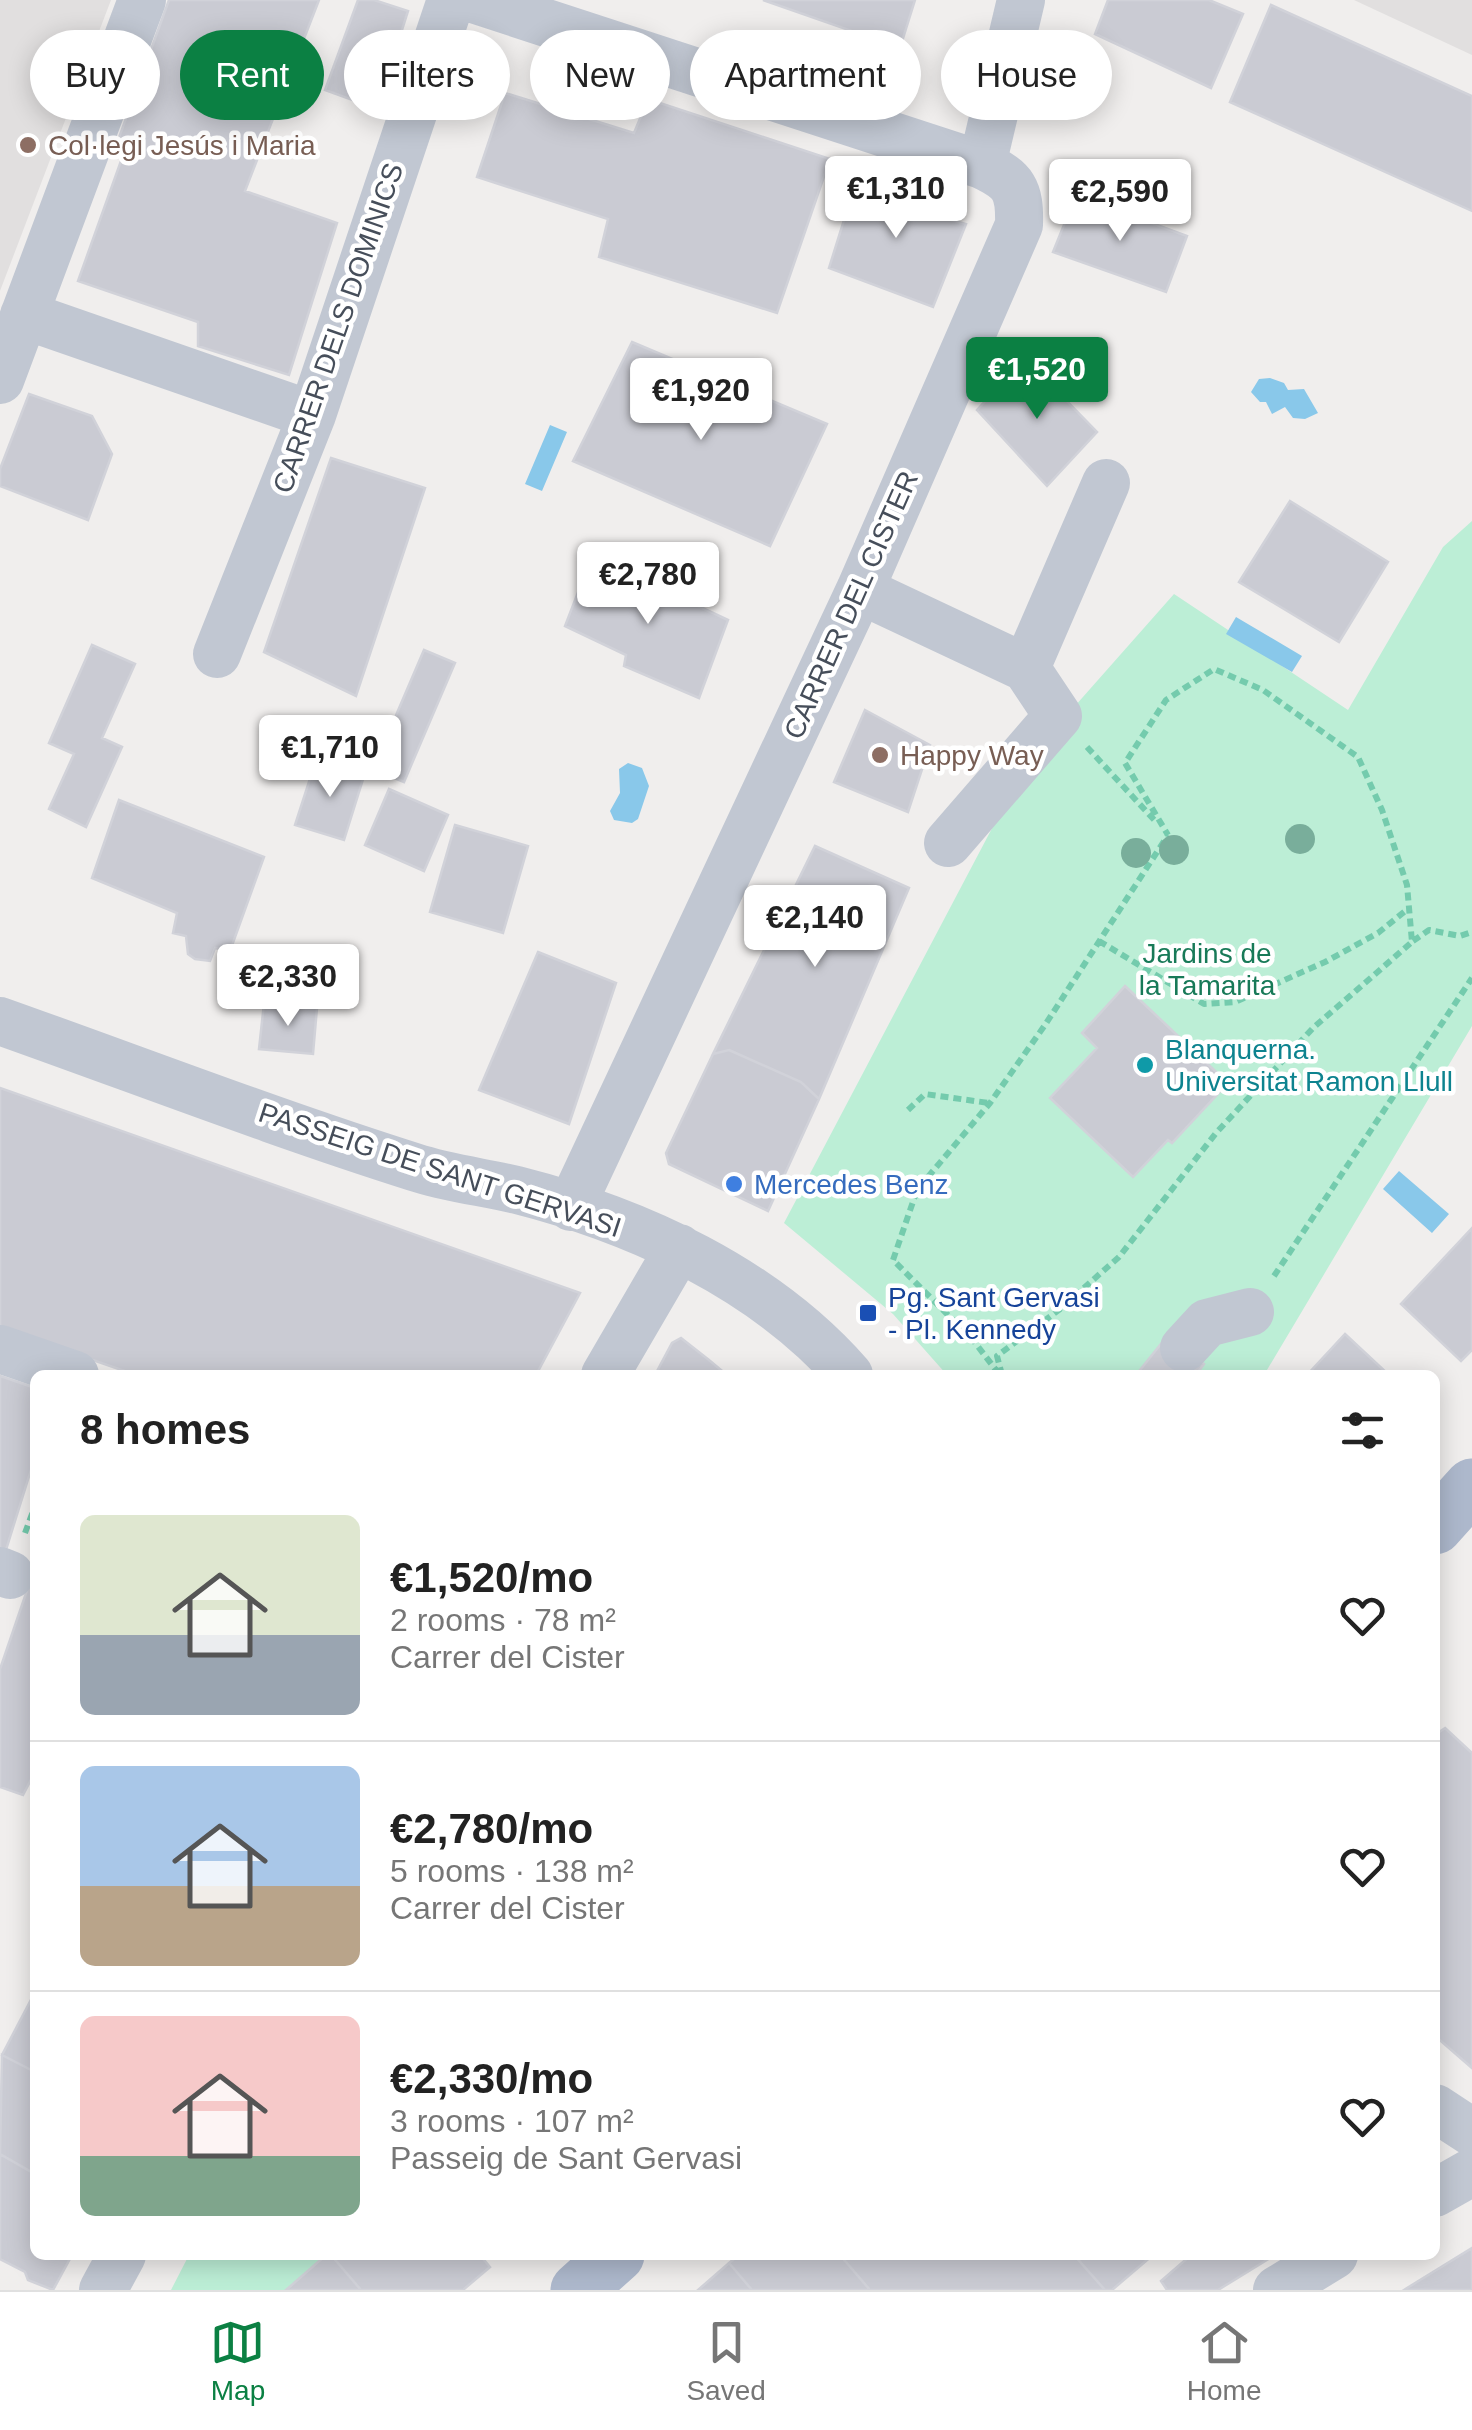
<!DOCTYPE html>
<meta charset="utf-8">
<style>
:root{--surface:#fff;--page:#f6f6f6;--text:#222;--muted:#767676;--line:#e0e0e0;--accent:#0b8043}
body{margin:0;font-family:Arial,sans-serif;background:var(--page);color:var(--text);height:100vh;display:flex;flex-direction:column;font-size:38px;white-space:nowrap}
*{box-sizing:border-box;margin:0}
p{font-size:32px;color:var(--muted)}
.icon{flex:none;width:55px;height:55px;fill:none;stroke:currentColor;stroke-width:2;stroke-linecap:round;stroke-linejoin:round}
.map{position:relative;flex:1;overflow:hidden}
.side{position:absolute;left:30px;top:1370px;width:1410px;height:890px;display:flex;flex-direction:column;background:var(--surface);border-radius:15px;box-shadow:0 5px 25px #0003}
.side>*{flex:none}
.banner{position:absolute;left:30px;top:30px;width:1412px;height:90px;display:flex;gap:20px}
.price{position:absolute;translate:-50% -85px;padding:0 22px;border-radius:10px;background:#fff;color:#222;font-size:32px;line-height:65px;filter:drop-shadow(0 2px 5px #0008)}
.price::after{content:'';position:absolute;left:50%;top:60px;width:30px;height:22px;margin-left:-15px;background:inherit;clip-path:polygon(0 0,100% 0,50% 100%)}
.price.on{background:var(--accent);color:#fff}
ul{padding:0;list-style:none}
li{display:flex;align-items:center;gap:30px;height:250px;padding:0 50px}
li+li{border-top:2px solid var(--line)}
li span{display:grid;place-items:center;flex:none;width:280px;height:200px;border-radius:15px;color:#555}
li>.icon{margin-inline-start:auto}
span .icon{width:120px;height:120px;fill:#fffc;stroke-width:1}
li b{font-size:42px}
h2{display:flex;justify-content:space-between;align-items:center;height:120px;padding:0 50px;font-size:42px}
.tag{padding:0 35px;border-radius:45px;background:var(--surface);box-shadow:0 5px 25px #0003;font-size:35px;line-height:90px}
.tag.on{background:var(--accent);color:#fff}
.tabs{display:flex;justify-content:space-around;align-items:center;height:140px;border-top:2px solid var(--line);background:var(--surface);font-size:28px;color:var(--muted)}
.tabs a{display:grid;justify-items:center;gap:5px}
.tabs .on{color:var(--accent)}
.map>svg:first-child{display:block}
</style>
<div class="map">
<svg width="1472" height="2290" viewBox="0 0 1472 2290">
<rect width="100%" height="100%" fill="#f0eeed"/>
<path fill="#e1dfdf" d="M0,0H111L0,291Z
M1354,0H1472V55Z"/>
<path fill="#bceed6" d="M1472,521V1026L1264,1375H947L893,1314L784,1223L1029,758L1174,594L1348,710L1443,547Z
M189,2255H326L286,2290H171Z"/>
<path fill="#89c8ea" d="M1270,378L1284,383L1288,390L1304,389L1318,413L1305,419L1293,418L1285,407L1272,414L1266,402H1260L1251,392L1259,379Z
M550,425L567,432L542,491L525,484Z
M1236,617L1302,656L1292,672L1226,634Z
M628,763L642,768L649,786L638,819L632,823L614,820L610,811L620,793L619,769Z
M1399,1171L1449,1214L1432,1233L1383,1189Z"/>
<path fill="#cacbd3" stroke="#d1d2d9" stroke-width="2.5" d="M169,0H319L245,191L337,223L289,375L198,346V322L78,281L126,147L117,143Z
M358,0H374L408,11L377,109L325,90Z
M763,0H915L900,48Z
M1108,0H1209L1243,14L1211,88L1095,34Z
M1271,5L1472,96V211L1230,102Z
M505,93L634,133L648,99L830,159L777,313L599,257L608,219L477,177Z
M859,172L932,199L927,213L966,224L933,307L829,268Z
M1076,195L1187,236L1166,292L1053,252Z
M632,342L827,424L770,546L573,461Z
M1025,358L1097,432L1047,486L977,410Z
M29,394L92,416L112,454L88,520L0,486V469Z
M331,458L425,488L356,696L264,652Z
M1290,501L1388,562L1339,642L1239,582Z
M592,556L728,620L699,698L624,666L626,655L565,626Z
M92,645L135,664L102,738L122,747L86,827L49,809L74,754L49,743Z
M424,650L455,663L404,782L373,769Z
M865,710L930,745L908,812L834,782Z
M316,760L364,776L344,840L295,825Z
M389,789L448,815L424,871L365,845Z
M119,800L264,857L230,951L215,948L210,961L195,959L188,954L186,936L173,933L177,913L92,878Z
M455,825L528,846L503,933L430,912Z
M815,846L909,888L819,1099L801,1082L729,1050L713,1054Z
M538,952L616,983L569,1124L479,1090Z
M1125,986L1228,1083L1172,1143L1168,1140L1133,1177L1050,1098L1097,1048L1082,1033Z
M264,1003L317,1008L313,1054L259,1049Z
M729,1050L801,1082L819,1099L768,1211L669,1164L666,1153L713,1054Z
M0,1088L580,1293L536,1375H136L0,1328Z
M1472,1228V1350L1461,1361L1401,1304Z
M1345,1334L1389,1375H1307Z
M1168,1335L1204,1364L1196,1375H1136Z
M681,1338L709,1360L727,1375H655L672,1343Z
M0,1376L35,1388V1457L5,1553L0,1552Z
M35,1567V1772L23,1795L0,1787V1669Z
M1445,1728L1472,1753V2068L1435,2036V1735Z
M1445,1728L1472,1753V2068L1435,2036V1735Z
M35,1992V2072L2,2055Z
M2,2055L35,2072V2174L0,2154Z
M0,2154L35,2174V2255H72L53,2290L28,2280L25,2272L0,2259Z
M1472,2248V2290H1404L1407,2288Z
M326,2255H331L361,2290H286Z
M331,2255H480L490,2267L463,2290H361Z
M739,2255H840L870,2290H752L729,2263Z
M840,2255H1074L1105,2290H870Z
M1074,2255H1153L1112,2290H1105Z
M1191,2255H1275L1218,2290H1167L1161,2281Z
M729,2263L752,2290H698Z"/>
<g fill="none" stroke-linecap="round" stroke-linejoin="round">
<path stroke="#74cbad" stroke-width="6" stroke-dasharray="8 5" stroke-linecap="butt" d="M1087,747L1157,823
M1099,941L1204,1004L1235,1002L1325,962L1378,933L1409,908
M1413,941L1429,930L1460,936L1472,932
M908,1110L925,1094L989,1103
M1274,1276L1472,978
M999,1374L973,1340L893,1260L917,1190L990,1103L1045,1025L1168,835
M1002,1375L997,1356L1060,1309L1119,1257L1216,1133L1313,1028L1412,942L1407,885L1382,810L1358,757L1263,690L1214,669L1166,700L1125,763L1168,835
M25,1533L35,1506"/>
<path stroke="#c1c7d2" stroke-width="48" d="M476,0L982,165
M24,315L312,415
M0,380L142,0
M860,590L1026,668
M217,654L312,415L451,0
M948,843L1058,716L1026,668L1106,483
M0,1021C138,1070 275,1123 414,1167C447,1178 483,1182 517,1190C639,1221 765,1279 849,1375
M571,1207L860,590L1019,225C1020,189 1014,180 982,165L1021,0
M1184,1348L1207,1323L1250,1312
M0,1349L75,1375
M605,1375L679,1248
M0,1571L10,1575
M1435,2108L1472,2132
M1435,2193L1472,2172
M103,2290L122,2255
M1277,2290L1334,2255"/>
<path stroke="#adb8cc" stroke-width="55" d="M1435,1527L1472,1486
M578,2290L617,2255"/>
</g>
<g fill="#79ae9b">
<circle cx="1300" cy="839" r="15"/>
<circle cx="1174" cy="850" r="15"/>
<circle cx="1136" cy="853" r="15"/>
</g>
<g fill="#8d6e63" stroke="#fff" stroke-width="4">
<circle cx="28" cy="145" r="10"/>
<circle cx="880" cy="755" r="10"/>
</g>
<circle fill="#0f9aa8" stroke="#fff" stroke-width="4" cx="1145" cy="1065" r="10"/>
<circle fill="#3f7fe0" stroke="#fff" stroke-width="4" cx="734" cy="1184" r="10"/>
<rect fill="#1a4fb4" stroke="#fff" stroke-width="4" x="858" y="1303" width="20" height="20" rx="5"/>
<g text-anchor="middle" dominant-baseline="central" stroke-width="9" stroke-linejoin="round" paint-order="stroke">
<g font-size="28" fill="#785e54" stroke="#fff" text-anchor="start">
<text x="48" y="145">Col·legi Jesús i Maria</text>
<text x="900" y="755">Happy Way</text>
</g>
<g font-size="28" fill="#464e5a" stroke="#fff">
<text transform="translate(338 328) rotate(-71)">CARRER DELS DOMINICS</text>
<text transform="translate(851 605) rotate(-66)">CARRER DEL CISTER</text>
<text transform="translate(440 1170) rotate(18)">PASSEIG DE SANT GERVASI</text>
</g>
<g font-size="28" fill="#187a58" stroke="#fff">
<text x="1207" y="953">Jardins de<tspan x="1207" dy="32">la Tamarita</tspan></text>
</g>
<g font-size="28" fill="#0d838f" stroke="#fff" text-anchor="start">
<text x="1165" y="1049">Blanquerna.<tspan x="1165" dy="32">Universitat Ramon Llull</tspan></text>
</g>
<g font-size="28" fill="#366cbe" stroke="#fff" text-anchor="start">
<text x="754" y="1184">Mercedes Benz</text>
</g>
<g font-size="28" fill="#164399" stroke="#fff" text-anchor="start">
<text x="888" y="1297">Pg. Sant Gervasi<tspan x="888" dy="32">- Pl. Kennedy</tspan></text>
</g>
</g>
</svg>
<b class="price" style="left:896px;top:241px">€1,310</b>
<b class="price" style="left:1120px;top:244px">€2,590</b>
<b class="price on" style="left:1037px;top:422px">€1,520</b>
<b class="price" style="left:701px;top:443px">€1,920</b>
<b class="price" style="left:648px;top:627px">€2,780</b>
<b class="price" style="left:330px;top:800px">€1,710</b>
<b class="price" style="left:815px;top:970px">€2,140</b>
<b class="price" style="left:288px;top:1029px">€2,330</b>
<div class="banner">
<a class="tag">Buy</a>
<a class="tag on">Rent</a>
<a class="tag">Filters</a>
<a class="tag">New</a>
<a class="tag">Apartment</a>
<a class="tag">House</a>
</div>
<section class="side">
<h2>8 homes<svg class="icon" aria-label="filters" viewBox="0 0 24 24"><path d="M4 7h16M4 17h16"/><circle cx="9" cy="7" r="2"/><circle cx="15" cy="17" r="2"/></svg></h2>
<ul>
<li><span style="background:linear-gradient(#dfe7d0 60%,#9aa5b1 0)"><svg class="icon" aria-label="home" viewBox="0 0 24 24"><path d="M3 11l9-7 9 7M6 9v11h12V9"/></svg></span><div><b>€1,520/mo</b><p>2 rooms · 78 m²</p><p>Carrer del Cister</p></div><svg class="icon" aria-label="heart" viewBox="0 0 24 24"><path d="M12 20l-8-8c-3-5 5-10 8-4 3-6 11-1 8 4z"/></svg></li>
<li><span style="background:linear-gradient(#a9c7e8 60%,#b9a48a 0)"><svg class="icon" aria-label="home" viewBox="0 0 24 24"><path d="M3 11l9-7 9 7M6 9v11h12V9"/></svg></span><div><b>€2,780/mo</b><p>5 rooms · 138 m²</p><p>Carrer del Cister</p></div><svg class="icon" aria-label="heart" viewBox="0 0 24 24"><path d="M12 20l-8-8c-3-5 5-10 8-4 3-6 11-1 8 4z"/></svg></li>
<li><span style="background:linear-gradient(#f6c9c9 70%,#7fa58c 0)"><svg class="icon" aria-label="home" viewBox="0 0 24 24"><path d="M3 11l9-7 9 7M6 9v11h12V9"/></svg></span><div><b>€2,330/mo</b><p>3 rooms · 107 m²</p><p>Passeig de Sant Gervasi</p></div><svg class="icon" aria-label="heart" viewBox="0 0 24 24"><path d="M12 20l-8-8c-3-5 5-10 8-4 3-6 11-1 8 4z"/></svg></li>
</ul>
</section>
</div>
<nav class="tabs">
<a class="on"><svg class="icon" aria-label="map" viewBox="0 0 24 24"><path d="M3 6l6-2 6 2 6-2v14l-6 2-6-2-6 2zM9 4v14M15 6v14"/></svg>Map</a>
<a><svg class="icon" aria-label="saved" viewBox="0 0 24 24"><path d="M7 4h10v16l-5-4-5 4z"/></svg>Saved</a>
<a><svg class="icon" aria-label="home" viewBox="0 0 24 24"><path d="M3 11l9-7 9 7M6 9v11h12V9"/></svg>Home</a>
</nav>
